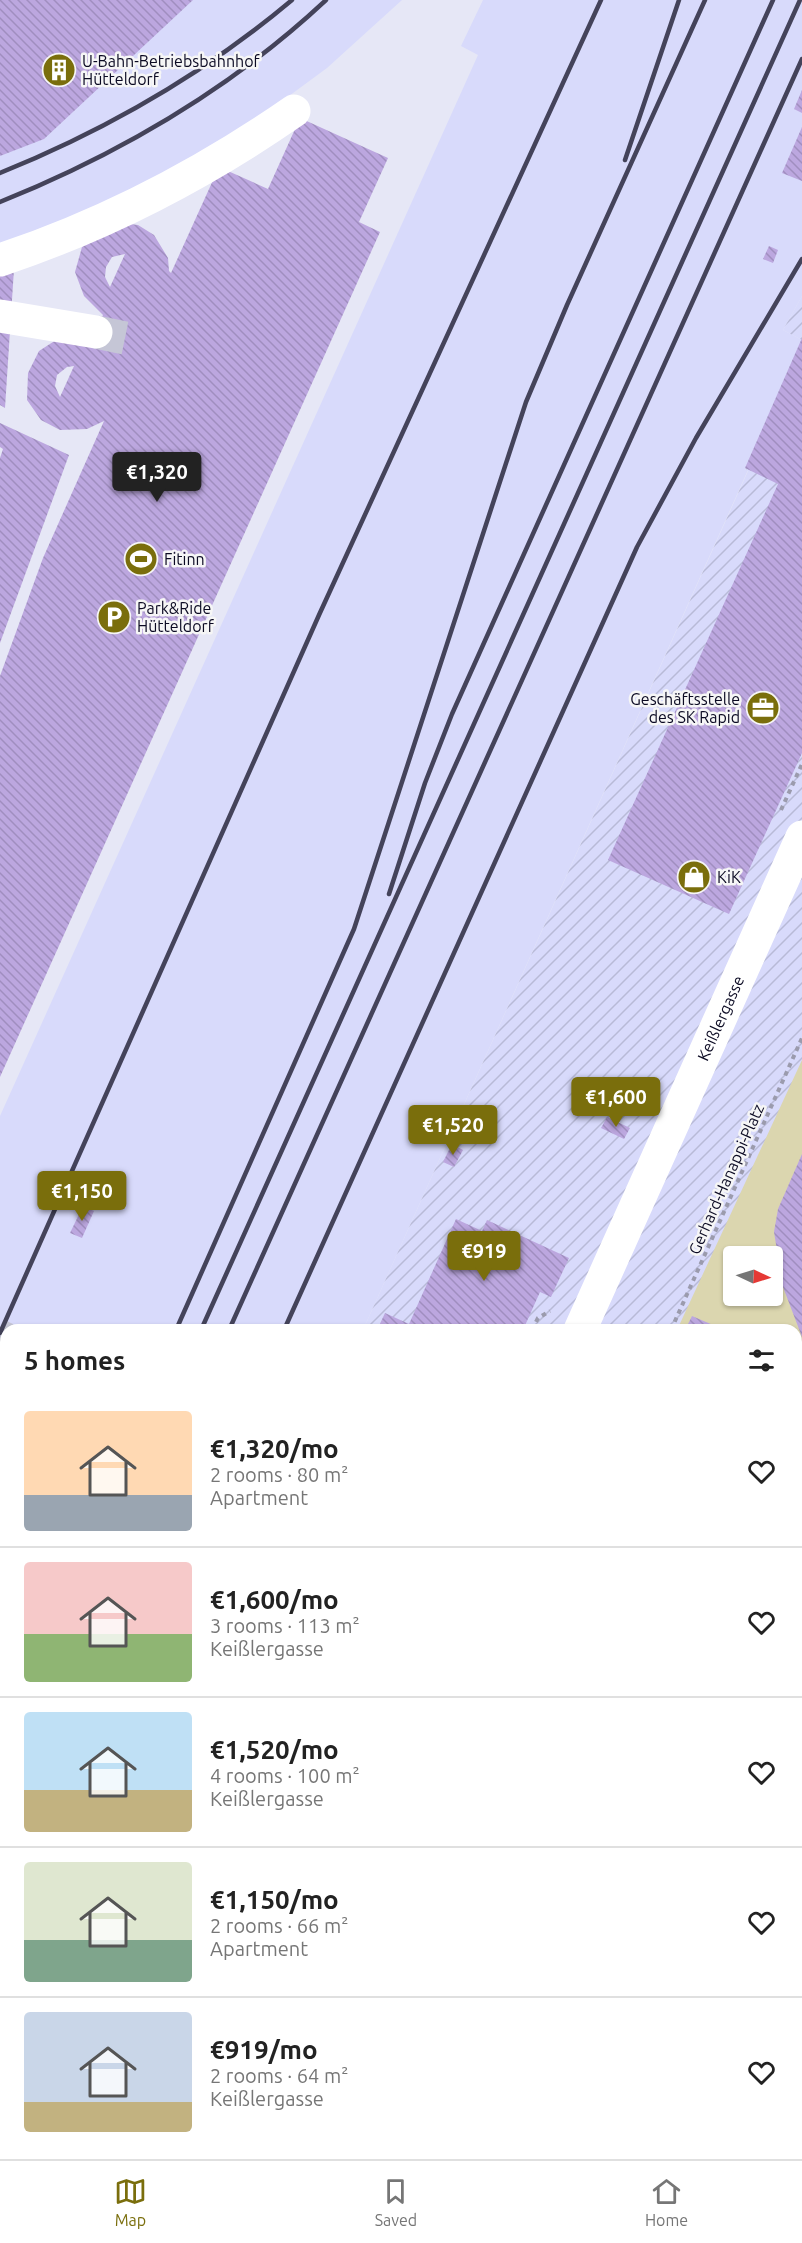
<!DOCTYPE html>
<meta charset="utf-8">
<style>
:root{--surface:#fff;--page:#f6f6f6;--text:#222;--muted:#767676;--line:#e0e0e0;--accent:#7a6e0c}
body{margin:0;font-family:Ubuntu,sans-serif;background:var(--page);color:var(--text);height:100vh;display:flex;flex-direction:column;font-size:22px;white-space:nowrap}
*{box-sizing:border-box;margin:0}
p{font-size:20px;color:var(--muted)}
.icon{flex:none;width:33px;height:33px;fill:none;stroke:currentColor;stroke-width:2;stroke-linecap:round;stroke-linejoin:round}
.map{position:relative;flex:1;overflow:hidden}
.side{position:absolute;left:0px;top:1324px;width:802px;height:836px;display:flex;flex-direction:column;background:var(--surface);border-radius:18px 18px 0 0;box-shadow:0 2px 4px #0004}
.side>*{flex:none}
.needle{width:39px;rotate:94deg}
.fabs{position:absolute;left:723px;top:1246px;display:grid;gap:12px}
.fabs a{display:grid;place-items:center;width:60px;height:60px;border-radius:6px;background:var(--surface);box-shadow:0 2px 4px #0004;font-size:30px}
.price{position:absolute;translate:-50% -51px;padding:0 14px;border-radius:6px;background:var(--accent);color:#fff;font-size:20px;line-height:39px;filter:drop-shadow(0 2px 3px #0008)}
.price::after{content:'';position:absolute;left:50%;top:36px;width:18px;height:14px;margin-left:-9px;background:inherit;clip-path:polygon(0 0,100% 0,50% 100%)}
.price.on{background:#222;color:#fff}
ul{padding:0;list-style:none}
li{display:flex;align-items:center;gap:18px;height:150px;padding:0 24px}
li+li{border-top:2px solid var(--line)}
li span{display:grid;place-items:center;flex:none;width:168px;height:120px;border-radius:6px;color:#555}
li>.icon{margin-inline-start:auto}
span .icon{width:72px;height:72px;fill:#fffc;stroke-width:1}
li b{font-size:26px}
h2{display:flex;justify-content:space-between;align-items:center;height:72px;padding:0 24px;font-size:26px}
.menu{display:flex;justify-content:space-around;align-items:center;height:84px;border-top:2px solid var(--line);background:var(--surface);font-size:16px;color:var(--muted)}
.menu a{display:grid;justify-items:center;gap:3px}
.menu .on{color:var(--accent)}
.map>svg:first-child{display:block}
</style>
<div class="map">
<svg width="802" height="2159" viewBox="0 0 802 2159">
<defs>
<pattern id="industrial-furrows" width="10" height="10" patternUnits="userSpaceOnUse" patternTransform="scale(1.5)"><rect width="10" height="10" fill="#d8dafb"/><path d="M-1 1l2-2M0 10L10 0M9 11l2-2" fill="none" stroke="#b8bad7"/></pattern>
<pattern id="forest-firs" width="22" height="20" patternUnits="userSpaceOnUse" patternTransform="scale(1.5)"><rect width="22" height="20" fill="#dbd6af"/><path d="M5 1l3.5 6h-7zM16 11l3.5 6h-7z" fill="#bbb696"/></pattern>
<pattern id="park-crowns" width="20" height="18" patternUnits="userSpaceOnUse" patternTransform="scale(1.5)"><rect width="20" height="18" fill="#dbd6af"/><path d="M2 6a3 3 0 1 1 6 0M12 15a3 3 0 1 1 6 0" fill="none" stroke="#bbb696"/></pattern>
<pattern id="building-back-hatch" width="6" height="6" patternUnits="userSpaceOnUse" patternTransform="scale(1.5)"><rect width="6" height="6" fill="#bca7df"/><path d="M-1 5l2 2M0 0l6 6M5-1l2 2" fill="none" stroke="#a08ebf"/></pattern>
</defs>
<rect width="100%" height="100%" fill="#e6e7f6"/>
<path fill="#d8dafb" d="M0,0H402L327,68L259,118L132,193L0,244Z
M483,0H802V296L783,330L802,340L745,469L748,470L363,1330H6V2065L0,2078V1116L478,55L461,46Z"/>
<path fill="url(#industrial-furrows)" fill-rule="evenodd" d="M802,296V1462L796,1459V1330H363L748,471L745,468L802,340L783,330ZM734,1257H772V1296H734Z"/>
<path fill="url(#forest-firs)" d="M797,1982L802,1983V2159H735V2154H796Z"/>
<path fill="url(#park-crowns)" d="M6,2065V2154H283L281,2159H0V2078Z"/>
<path fill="#dbd6af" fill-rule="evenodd" d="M802,1060V1460L796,1458V1330H677ZM734,1257H772V1296H734Z
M73,2154H184L181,2159H70Z"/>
<path fill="url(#building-back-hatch)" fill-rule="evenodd" d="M0,0H193L44,139L0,156Z
M802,90V113L794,109Z
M300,118L388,158L359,222L380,232L0,1077V676L43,558L104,421L87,429L60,430L41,420L27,400L28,373L39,351L56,340L91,341L103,315L84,296L75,272L82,247L105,228L122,223L138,225L154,235L168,258L169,271L171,273L219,167L268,189ZM125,254L110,287L105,277L106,267L112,257ZM74,366L60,397L55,386L57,375L67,367Z
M802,127V181L782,173Z
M769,246L778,250L773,263L763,259Z
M14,269L5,408L0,405V273Z
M802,338V753L729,914L608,860L778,484L745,468Z
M0,423L69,455L0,643V458L3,449L0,447Z
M607,1117L630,1128L624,1139L601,1128Z
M452,1144L463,1150L454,1167L443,1162Z
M802,1154V1337L783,1287L774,1232L778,1209Z
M83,1206L94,1211L82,1238L70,1233Z
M456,1219L482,1231L487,1220L569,1258L551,1297L540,1292L523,1330H377L385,1313L409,1324Z
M692,1316L720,1328L719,1330H685Z
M802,1627V1700L796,1697V1630L800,1631Z
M796,1829L802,1832V1864L796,1875Z
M796,2078L802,2081V2113L796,2111Z
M372,2154H538L548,2159H369Z
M585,2154H652L655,2155L653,2159H583Z"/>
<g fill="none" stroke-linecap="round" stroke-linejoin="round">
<path stroke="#c5c6d6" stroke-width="33" stroke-dasharray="33 16" stroke-linecap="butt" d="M96,332L125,338
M0,1336L6,1339"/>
<path stroke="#9b9bad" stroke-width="4" stroke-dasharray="4.5 4.5" stroke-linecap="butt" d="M781,810L802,764
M532,1330L538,1318L550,1311
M671,1330L802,1038
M796,1414L802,1416
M796,1616L802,1619
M796,1949L802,1939
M796,1971L802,1974
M552,2154L562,2159
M676,2154L686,2159
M234,2159L237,2154
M695,2159L697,2154"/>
<g stroke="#fff" stroke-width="33">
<path d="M0,260C105,225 203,174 294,111"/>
<path d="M0,316L96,332"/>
<path id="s1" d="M580,1330L802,837"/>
<path d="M796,1747L802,1750"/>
<path d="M313,2159L315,2154"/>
</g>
<path stroke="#44435a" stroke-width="4.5" d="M625,160L679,0
M0,173C106,130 204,74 292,0
M0,202C119,154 232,88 326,0
M389,894L425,783L452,714L773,0
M176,1330L354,929L526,402L567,305L705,0
M201,1330L800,0
M229,1330L802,59
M284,1330L637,547L696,438L802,259
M0,1333L319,615L601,0
M0,1720L6,1707
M0,1776L6,1763
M0,1839L6,1826
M0,1900L6,1887"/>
</g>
<defs>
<symbol id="building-disc" viewBox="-11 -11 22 22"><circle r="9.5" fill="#7a6e0c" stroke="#f6f6f6"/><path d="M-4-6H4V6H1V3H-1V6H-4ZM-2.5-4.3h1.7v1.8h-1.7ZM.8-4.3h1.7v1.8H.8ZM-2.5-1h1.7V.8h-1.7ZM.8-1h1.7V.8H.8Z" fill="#fff"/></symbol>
<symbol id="stadium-disc" viewBox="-11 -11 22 22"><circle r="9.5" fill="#7a6e0c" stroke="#f6f6f6"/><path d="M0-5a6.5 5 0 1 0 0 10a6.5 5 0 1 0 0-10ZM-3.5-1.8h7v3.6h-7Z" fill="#fff"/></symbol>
<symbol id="parking-disc" viewBox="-11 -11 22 22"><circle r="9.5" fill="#7a6e0c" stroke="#f6f6f6"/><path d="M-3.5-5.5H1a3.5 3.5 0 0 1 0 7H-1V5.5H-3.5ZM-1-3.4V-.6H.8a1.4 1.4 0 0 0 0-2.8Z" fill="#fff"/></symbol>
<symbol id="office-disc" viewBox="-11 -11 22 22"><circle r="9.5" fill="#7a6e0c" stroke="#f6f6f6"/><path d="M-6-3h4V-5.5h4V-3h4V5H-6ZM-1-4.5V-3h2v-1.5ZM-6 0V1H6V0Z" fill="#fff"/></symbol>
<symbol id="shop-disc" viewBox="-11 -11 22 22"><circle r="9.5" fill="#7a6e0c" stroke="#f6f6f6"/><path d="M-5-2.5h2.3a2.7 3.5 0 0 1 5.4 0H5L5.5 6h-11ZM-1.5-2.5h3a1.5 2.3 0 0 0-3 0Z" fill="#fff"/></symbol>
</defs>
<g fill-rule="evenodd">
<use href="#building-disc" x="40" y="51" width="38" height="38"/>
<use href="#stadium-disc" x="122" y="540" width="38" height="38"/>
<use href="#parking-disc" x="95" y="598" width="38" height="38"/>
<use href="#office-disc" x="744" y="689" width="38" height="38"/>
<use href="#shop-disc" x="675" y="858" width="38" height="38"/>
</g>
<g text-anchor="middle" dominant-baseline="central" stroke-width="5" stroke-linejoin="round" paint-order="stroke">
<g font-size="16" fill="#0b0a23" stroke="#f6f6f6" text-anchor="start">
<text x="82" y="61">U-Bahn-Betriebsbahnhof<tspan x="82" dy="18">Hütteldorf</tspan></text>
<text x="164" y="559">Fitinn</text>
<text x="137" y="608">Park&amp;Ride<tspan x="137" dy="18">Hütteldorf</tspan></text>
<text x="740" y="699" text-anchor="end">Geschäftsstelle<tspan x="740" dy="18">des SK Rapid</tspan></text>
<text x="717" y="877">KiK</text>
</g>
<g font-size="16" fill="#0b0a23" stroke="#f6f6f6">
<text stroke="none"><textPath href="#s1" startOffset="342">Keißlergasse</textPath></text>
<text transform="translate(726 1179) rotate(-66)">Gerhard-Hanappi-Platz</text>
</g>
</g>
</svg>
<div class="fabs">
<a><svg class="needle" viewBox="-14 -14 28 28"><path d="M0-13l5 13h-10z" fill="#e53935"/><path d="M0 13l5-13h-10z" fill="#767676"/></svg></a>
</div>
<b class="price on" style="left:157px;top:503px">€1,320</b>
<b class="price" style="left:616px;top:1128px">€1,600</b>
<b class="price" style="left:453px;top:1156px">€1,520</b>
<b class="price" style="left:82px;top:1222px">€1,150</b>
<b class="price" style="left:484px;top:1282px">€919</b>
<section class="side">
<h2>5 homes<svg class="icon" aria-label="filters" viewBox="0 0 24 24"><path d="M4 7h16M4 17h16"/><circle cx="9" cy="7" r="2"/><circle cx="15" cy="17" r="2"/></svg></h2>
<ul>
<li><span style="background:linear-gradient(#ffd9b3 70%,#9aa5b1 0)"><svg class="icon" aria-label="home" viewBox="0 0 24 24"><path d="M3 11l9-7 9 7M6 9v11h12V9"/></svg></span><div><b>€1,320/mo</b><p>2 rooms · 80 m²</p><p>Apartment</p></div><svg class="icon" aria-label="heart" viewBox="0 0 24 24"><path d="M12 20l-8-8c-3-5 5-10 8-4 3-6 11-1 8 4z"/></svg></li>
<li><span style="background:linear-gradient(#f6c9c9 60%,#8fb573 0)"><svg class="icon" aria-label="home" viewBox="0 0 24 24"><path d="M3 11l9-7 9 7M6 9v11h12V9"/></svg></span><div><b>€1,600/mo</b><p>3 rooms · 113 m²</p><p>Keißlergasse</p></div><svg class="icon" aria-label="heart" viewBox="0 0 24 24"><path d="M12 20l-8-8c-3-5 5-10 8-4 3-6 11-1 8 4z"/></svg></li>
<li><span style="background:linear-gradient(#bfe0f5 65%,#c2b280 0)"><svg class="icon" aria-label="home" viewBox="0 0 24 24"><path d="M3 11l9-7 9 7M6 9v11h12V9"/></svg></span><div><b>€1,520/mo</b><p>4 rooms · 100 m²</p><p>Keißlergasse</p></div><svg class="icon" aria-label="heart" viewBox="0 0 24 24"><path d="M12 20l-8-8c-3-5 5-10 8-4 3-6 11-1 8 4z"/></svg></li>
<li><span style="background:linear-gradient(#dfe7d0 65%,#7fa58c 0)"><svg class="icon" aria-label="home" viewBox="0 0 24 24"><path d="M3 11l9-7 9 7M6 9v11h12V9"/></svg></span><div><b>€1,150/mo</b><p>2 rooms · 66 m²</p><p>Apartment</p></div><svg class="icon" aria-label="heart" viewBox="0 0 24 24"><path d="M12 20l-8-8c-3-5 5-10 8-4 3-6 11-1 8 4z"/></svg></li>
<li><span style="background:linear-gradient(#c9d6e8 75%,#c2b280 0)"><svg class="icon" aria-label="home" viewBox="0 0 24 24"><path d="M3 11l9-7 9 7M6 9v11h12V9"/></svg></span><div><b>€919/mo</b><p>2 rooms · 64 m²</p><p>Keißlergasse</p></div><svg class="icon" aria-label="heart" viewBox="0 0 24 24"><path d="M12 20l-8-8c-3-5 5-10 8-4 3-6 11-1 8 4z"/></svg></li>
</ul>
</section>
</div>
<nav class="menu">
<a class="on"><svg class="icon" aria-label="map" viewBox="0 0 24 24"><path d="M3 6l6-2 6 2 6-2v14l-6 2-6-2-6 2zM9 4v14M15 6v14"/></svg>Map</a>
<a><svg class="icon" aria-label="saved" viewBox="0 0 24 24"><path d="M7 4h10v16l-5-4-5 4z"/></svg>Saved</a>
<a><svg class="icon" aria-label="home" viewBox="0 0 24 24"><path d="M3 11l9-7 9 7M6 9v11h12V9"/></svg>Home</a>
</nav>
